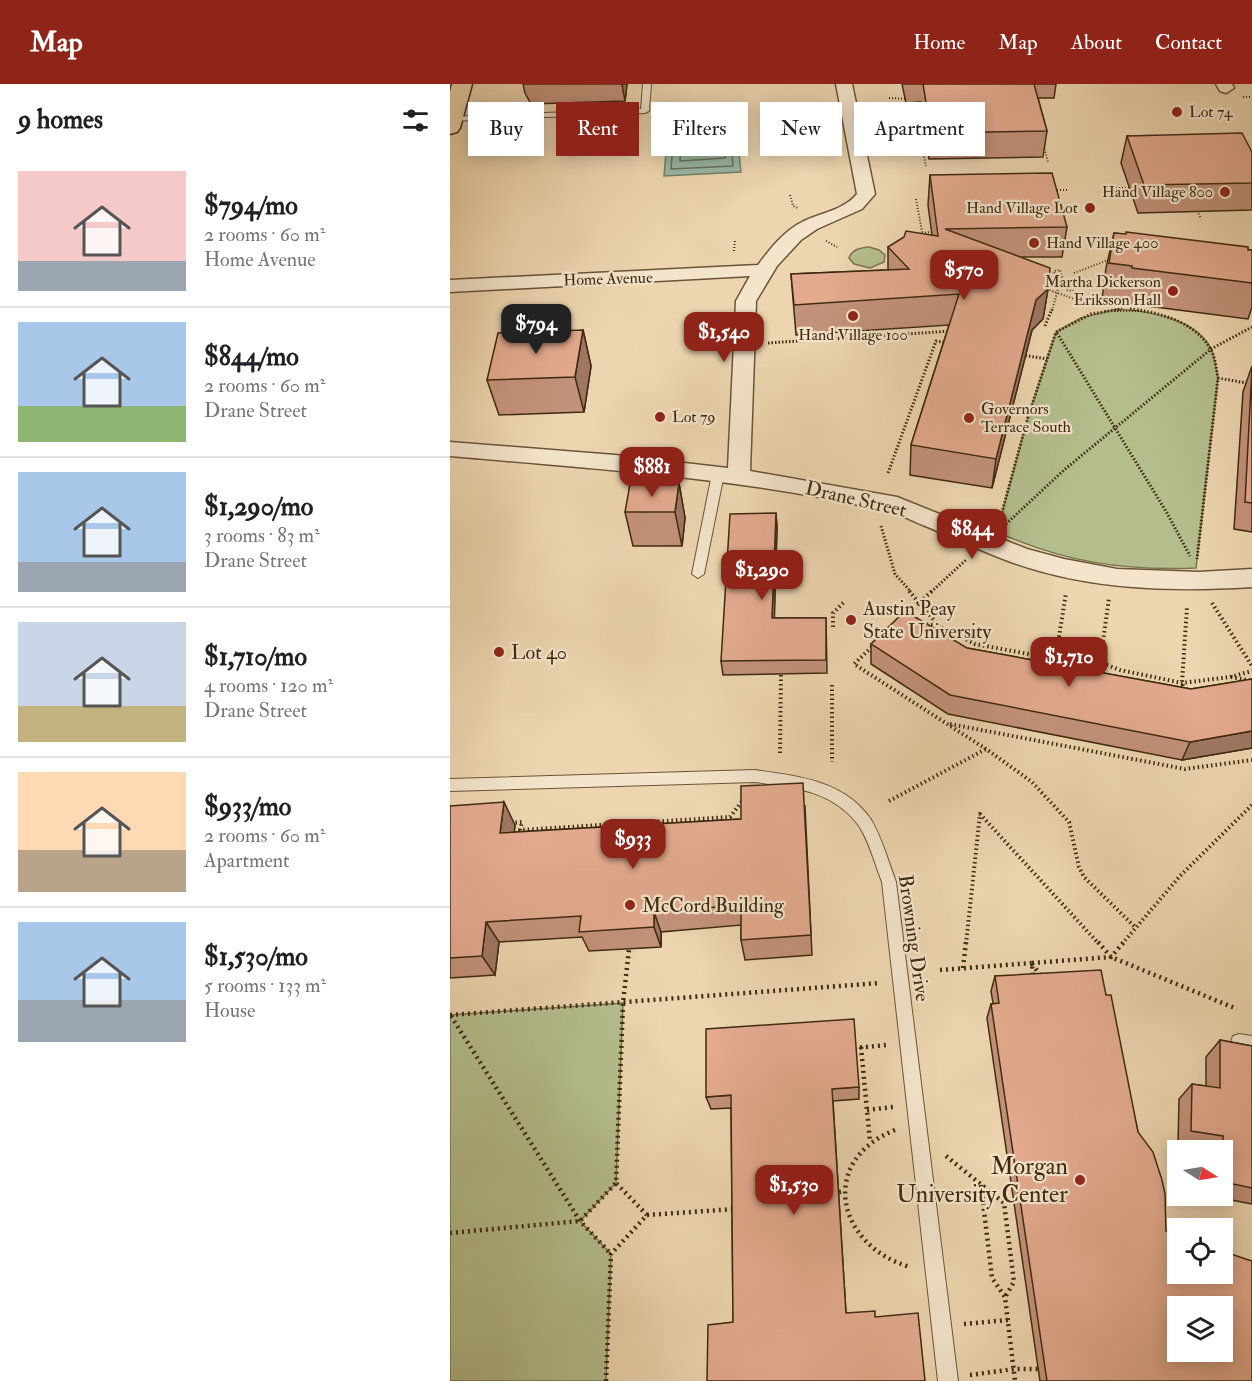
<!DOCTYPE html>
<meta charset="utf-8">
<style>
:root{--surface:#fff;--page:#f2f2f2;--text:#202124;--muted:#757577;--line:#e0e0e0;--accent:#8f2418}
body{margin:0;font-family:"IM FELL Double Pica",serif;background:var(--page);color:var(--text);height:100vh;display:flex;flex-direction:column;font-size:22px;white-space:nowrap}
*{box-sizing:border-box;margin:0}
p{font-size:20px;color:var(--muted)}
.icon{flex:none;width:33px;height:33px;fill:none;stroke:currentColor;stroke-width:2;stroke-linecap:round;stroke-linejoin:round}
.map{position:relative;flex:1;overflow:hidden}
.details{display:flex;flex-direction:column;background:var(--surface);width:450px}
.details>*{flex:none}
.banner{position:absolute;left:18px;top:18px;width:570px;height:54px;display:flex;gap:12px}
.needle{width:39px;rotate:101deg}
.controls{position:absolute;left:717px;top:1056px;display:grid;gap:12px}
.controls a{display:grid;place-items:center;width:66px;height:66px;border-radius:0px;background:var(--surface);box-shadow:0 3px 15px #0003;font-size:30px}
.price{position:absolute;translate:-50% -51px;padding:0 14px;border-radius:12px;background:var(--accent);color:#fff;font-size:20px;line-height:39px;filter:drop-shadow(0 2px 3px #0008)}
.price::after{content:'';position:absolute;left:50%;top:36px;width:18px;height:14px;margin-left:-9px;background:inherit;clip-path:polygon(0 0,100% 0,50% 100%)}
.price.active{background:#222;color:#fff}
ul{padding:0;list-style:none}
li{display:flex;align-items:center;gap:18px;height:150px;padding:0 18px}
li+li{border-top:2px solid var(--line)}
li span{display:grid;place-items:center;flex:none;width:168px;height:120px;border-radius:0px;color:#555}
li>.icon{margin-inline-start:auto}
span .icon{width:72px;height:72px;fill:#fffc;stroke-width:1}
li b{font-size:26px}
h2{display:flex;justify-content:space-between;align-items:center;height:72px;padding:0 18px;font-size:26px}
.chip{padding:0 21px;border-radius:0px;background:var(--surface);box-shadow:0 3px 15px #0003;font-size:21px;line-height:54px}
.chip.active{background:var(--accent);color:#fff}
header{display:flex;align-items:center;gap:36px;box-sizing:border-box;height:84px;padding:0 30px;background:var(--accent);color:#fff}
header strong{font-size:28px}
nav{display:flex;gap:33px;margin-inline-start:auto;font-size:21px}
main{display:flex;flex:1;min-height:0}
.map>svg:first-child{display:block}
</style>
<header>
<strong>Map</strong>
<nav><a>Home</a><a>Map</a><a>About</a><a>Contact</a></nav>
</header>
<main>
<section class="details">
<h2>9 homes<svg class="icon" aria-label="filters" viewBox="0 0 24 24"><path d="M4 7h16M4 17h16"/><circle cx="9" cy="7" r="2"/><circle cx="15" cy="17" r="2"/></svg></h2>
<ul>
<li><span style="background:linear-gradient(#f6c9c9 75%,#9aa5b1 0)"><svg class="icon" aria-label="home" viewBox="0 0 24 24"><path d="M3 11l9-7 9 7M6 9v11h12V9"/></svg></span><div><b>$794/mo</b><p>2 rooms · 60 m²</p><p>Home Avenue</p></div></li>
<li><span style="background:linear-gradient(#a9c7e8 70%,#8fb573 0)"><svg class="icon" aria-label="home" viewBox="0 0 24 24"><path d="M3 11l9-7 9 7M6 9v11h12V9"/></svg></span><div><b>$844/mo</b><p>2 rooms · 60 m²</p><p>Drane Street</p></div></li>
<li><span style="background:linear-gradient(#a9c7e8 75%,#9aa5b1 0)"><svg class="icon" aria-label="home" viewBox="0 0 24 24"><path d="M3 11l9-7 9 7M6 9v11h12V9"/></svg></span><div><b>$1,290/mo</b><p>3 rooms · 83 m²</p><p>Drane Street</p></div></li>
<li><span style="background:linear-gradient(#c9d6e8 70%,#c2b280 0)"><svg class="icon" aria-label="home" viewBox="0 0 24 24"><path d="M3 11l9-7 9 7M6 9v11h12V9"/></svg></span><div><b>$1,710/mo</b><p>4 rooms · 120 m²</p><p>Drane Street</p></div></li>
<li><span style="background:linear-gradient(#ffd9b3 65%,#b9a48a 0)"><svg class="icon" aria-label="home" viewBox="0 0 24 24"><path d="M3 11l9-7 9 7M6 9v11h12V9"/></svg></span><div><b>$933/mo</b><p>2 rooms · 60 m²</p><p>Apartment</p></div></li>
<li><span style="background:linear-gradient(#a9c7e8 65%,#9aa5b1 0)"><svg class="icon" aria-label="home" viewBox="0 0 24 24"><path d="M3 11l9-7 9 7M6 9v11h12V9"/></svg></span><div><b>$1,530/mo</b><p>5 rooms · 133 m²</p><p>House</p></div></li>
</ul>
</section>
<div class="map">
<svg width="802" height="1297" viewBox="0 0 802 1297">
<rect width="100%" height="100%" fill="#ecd5af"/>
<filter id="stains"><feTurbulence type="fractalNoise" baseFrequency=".00333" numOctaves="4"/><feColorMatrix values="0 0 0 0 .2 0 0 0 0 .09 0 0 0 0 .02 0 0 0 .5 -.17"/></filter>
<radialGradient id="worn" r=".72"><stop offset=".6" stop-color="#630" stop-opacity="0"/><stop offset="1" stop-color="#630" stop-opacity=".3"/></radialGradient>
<path fill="#b4be8d" stroke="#7a744f" stroke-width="1.5" d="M419,163L429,166L435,171L434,178L420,184L404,180L399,174C402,165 411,164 419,163Z
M667,225C697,227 748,234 762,267C765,275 766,286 768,294L746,484C673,487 614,478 547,448L578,333L606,248L631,234Z
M173,919L166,1099L130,1137L161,1170L156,1297H0V931Z"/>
<path fill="#99b9a7" stroke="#75806b" stroke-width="1.5" d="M284,23L291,88L214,92L219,33L251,24Z"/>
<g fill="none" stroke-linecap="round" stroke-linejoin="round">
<path stroke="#6c725c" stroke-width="1.5" d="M276,29L279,32L283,82L221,85L225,38L252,30Z
M253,37L272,38L275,74L230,77L232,45Z
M255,46L264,47L265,66L240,68V51Z"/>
<defs>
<path id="lane" d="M193,0H201L199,27L195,29L0,37V33L191,25Z
M268,386L274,390L254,490L248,494L242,490L262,390Z
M305,686C347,692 393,696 420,734C431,751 439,779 446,798L508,1297H488L432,798C425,780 419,757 409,742C384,707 344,703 305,698L0,707V695Z
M789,950L802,952V968L783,964L781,958L783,952Z"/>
<path id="street" d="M386,0H402L425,110L412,125L367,145L351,156L327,182L306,217L300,387L447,413L577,465L614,475L667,485L749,488L802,485V503C721,508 638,506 561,478C531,467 502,453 473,441C462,437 451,430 440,428C296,394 147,385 0,372V358L165,371L278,384L286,217L300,192L0,208V196L308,181C320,165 334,147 352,138C370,129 394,126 407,110Z
M766,0H782L784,4L776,9L770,7Z"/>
<path id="primary" d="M2,0H22L10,44L7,48L0,50V8Z"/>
</defs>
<use href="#lane" stroke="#6a5538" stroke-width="2"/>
<use href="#street" stroke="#6a5538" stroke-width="3"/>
<use href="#primary" stroke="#3f2a11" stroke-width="3"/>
<path stroke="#3f2a11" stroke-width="2" stroke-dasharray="1 2" stroke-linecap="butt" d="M793,13H802
M439,14L460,15
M476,52H470L476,82
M593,59L598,78
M666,104H680
M604,106H619
M340,111L343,122L348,124
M466,115L473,153
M746,124L751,135
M472,149L481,148
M376,157L387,163
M284,167L285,155
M624,189L661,175
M594,204L624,215
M602,227L608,205L604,187L610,186L616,206L625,207
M655,227H695"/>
<path stroke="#3f2a11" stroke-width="3" stroke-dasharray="1.5 2" stroke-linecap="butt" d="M680,225C709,228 746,238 761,266C766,275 766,285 768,294L747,475
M595,242L602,225
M607,249L717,429L740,472
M318,259L502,247
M572,271L597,275
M768,294L802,300
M438,389L486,257L499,259
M549,439L578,333L606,248L641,230L672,225
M556,440L614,386L761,265L802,243
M431,442L445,490L461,508
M481,508L517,475"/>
<path stroke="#3f2a11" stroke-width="4" stroke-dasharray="1.5 3" stroke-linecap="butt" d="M459,507L490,543L525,560L627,579L649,578L670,586L732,599L780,593L802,587
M762,519L802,582
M454,533L482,507
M472,540L489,542
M383,543V529L394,518
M425,560L404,580L536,665L582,698L619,738L629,783L634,793L686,844
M604,584L616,509
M648,593L659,514
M781,593L802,597
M382,601V678
M735,606L732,599L737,523
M500,640L735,685L802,676
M330,669L331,590
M439,717L536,665
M61,739L72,738L70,746L280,733L293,716
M516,860L530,730L649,860
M672,860L730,792L802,721"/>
<path stroke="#3f2a11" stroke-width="4.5" stroke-dasharray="2 4" stroke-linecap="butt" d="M648,858L661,873L787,925
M582,879L661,873L674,858
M582,880L592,893
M513,884L516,858
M490,886L582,879L583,894
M0,931L430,899
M1,932L130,1137L161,1170
M411,963L420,1058
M404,964L437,961
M417,1026L443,1023
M445,1046C367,1077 387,1162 460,1183
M496,1072L554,1119L564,1198L555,1213
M531,1101L542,1194L555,1213L565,1297
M389,1108L395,1107
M197,1131L285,1125
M0,1149L130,1137L166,1099
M514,1240L558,1236
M520,1291L564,1285H588
M156,1297L161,1170L197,1131L166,1099L173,919L179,865"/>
<use href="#lane" fill="#f3e4cb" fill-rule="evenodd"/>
<use href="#street" fill="#f3e4cb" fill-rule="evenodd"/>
<use href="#primary" fill="#ecd5af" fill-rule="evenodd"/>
</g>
<path fill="#c3927a" stroke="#3f2a11" stroke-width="1.5" d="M73,0H177L175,17L81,20L75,9Z
M452,0H606L604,14H588L597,47L593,73L479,75L471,18L456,19Z
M677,52L802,68V126L688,129L671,79Z
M480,91L617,143L612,173H572L598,205L593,235L582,246L542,404L460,391L461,361L499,241L346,251L341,190L438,186V163L482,151L478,121Z
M664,149L802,166V223L798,235L674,219V218L652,215L656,184Z
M133,246L141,282L134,328L49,331L37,296Z
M802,282V448L784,445L793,308Z
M229,399L235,434L232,462H183L175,428Z
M326,429L327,444L324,534H376L377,589L273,591L271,577Z
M421,560L517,564L741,605L802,595V664L732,676L498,630L421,580Z
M0,722L65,741L64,748L291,735L355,722L362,871L295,876L291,856V841L211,848V863L139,867L132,853L49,858L45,891L0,894Z
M545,892L656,911L688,1048L716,1147L802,1297H590L537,934L541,920L543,919L541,907Z
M770,956L802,962V1120L761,1112H772V1066H759L728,1062L729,1015L742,1000L756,1002V973Z
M409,1003V1015L383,1017L396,1229L425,1233L475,1297L283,1238L281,1024L261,1025L256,1013Z"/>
<path fill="#9f7763" stroke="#3f2a11" stroke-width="1.5" d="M172,0H177L175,17Z
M598,205L593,235L582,246L542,404L546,375L586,216Z
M133,246L141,282L134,328L125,293Z
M229,399L235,434L232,462L225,428Z
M326,429L327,444L324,549L322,534Z
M802,647V664L732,676L740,658Z
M54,718L65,741L62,771L50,749Z
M204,828L211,848V863L204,843Z
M36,838L49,858L45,891L32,872Z"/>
<path fill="#e3aa8e" stroke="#3f2a11" stroke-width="1.5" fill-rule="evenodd" d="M473,0H584L597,47L481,49Z
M792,49L802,68V99L694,101L677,52Z
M602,89L617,143L495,145L600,184L598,205L586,216L546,375L461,361L509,210L344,221L341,190L459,185L438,163L454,153L456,147L488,152L480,91Z
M676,148L798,163V166H802V199L682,184V182L659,179L664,149L676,150Z
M133,246L125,293L37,296L48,249Z
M802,284V419L795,418Z
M229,399L225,428H175L180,400Z
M326,429L322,534H376V576L271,577L280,430Z
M455,527L517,564L741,605L802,595V647L740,658L500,611L421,560Z
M353,699L361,851L291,856V821L204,828V843L129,848L131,832L36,838L32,872L0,874V722L54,718L50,749L291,735V702Z
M651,886L656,911H661L688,1048L703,1068L712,1096L715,1110L716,1147L728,1151V1190H772V1167L802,1177V1297H597L541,920L549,919L545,892ZM728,1222H772V1268H728Z
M404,935L409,1003L382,1005L396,1229L425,1227V1233L468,1229L475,1297H257L258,1241L283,1238L281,1011L256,1013V945Z
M770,956L802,962V1104L773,1098V1052L741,1047L742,1000L770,1004Z"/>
<g fill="#8f2418" stroke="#f3e4cb" stroke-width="2">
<circle cx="727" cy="28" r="6"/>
<circle cx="775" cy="108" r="6"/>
<circle cx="640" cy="124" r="6"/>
<circle cx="584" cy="159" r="6"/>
<circle cx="723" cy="207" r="6"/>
<circle cx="403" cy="232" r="6"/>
<circle cx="210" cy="333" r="6"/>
<circle cx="519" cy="334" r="6"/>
<circle cx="401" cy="536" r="6"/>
<circle cx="49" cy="568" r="6"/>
<circle cx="180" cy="821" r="6"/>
<circle cx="630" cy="1096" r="6"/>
</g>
<g text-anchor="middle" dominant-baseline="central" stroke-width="4.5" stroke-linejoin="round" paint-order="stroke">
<g font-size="16" fill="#3f2a11" stroke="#f3e4cb" text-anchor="start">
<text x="739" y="28">Lot 74</text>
<text x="763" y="108" text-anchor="end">Hand Village 800</text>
<text x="628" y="124" text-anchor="end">Hand Village Lot</text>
<text x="596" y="159">Hand Village 400</text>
<text x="711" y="198" text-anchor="end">Martha Dickerson<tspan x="711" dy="18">Eriksson Hall</tspan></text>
<text x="403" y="251" text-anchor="middle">Hand Village 100</text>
<text x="531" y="325">Governors<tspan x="531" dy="18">Terrace South</tspan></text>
<text x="222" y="333">Lot 79</text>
</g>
<g font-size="16" fill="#3f2a11" stroke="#f3e4cb">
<text transform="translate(158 195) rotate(-2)">Home Avenue</text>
</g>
<g font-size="20" fill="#3f2a11" stroke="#f3e4cb">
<text transform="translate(406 415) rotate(13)">Drane Street</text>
<text transform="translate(464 854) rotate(82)">Browning Drive</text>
</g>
<g font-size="20" fill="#3f2a11" stroke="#f3e4cb" text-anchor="start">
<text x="413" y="524">Austin Peay<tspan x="413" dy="23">State University</tspan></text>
<text x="61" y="568">Lot 40</text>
<text x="192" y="821">McCord Building</text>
</g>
<g font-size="24" fill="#3f2a11" stroke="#f3e4cb" text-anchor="end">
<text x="618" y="1082">Morgan<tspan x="618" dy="28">University Center</tspan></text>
</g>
</g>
<rect width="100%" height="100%" filter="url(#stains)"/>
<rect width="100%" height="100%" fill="url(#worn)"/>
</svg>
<div class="controls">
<a><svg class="needle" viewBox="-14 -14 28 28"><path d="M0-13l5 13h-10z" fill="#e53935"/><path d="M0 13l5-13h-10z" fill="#757577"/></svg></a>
<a><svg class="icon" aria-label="locate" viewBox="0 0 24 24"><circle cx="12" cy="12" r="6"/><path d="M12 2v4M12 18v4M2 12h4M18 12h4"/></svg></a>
<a><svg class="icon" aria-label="layers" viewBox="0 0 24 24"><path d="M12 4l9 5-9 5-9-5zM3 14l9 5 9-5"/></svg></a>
</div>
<b class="price" style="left:514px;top:217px">$570</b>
<b class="price active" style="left:86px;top:271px">$794</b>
<b class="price" style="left:274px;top:279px">$1,540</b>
<b class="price" style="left:202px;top:414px">$881</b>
<b class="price" style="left:522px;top:476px">$844</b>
<b class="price" style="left:312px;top:517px">$1,290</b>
<b class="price" style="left:619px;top:604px">$1,710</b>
<b class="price" style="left:183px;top:786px">$933</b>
<b class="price" style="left:344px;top:1132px">$1,530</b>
<div class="banner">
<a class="chip">Buy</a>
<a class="chip active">Rent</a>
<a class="chip">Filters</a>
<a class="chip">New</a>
<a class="chip">Apartment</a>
</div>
</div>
</main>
